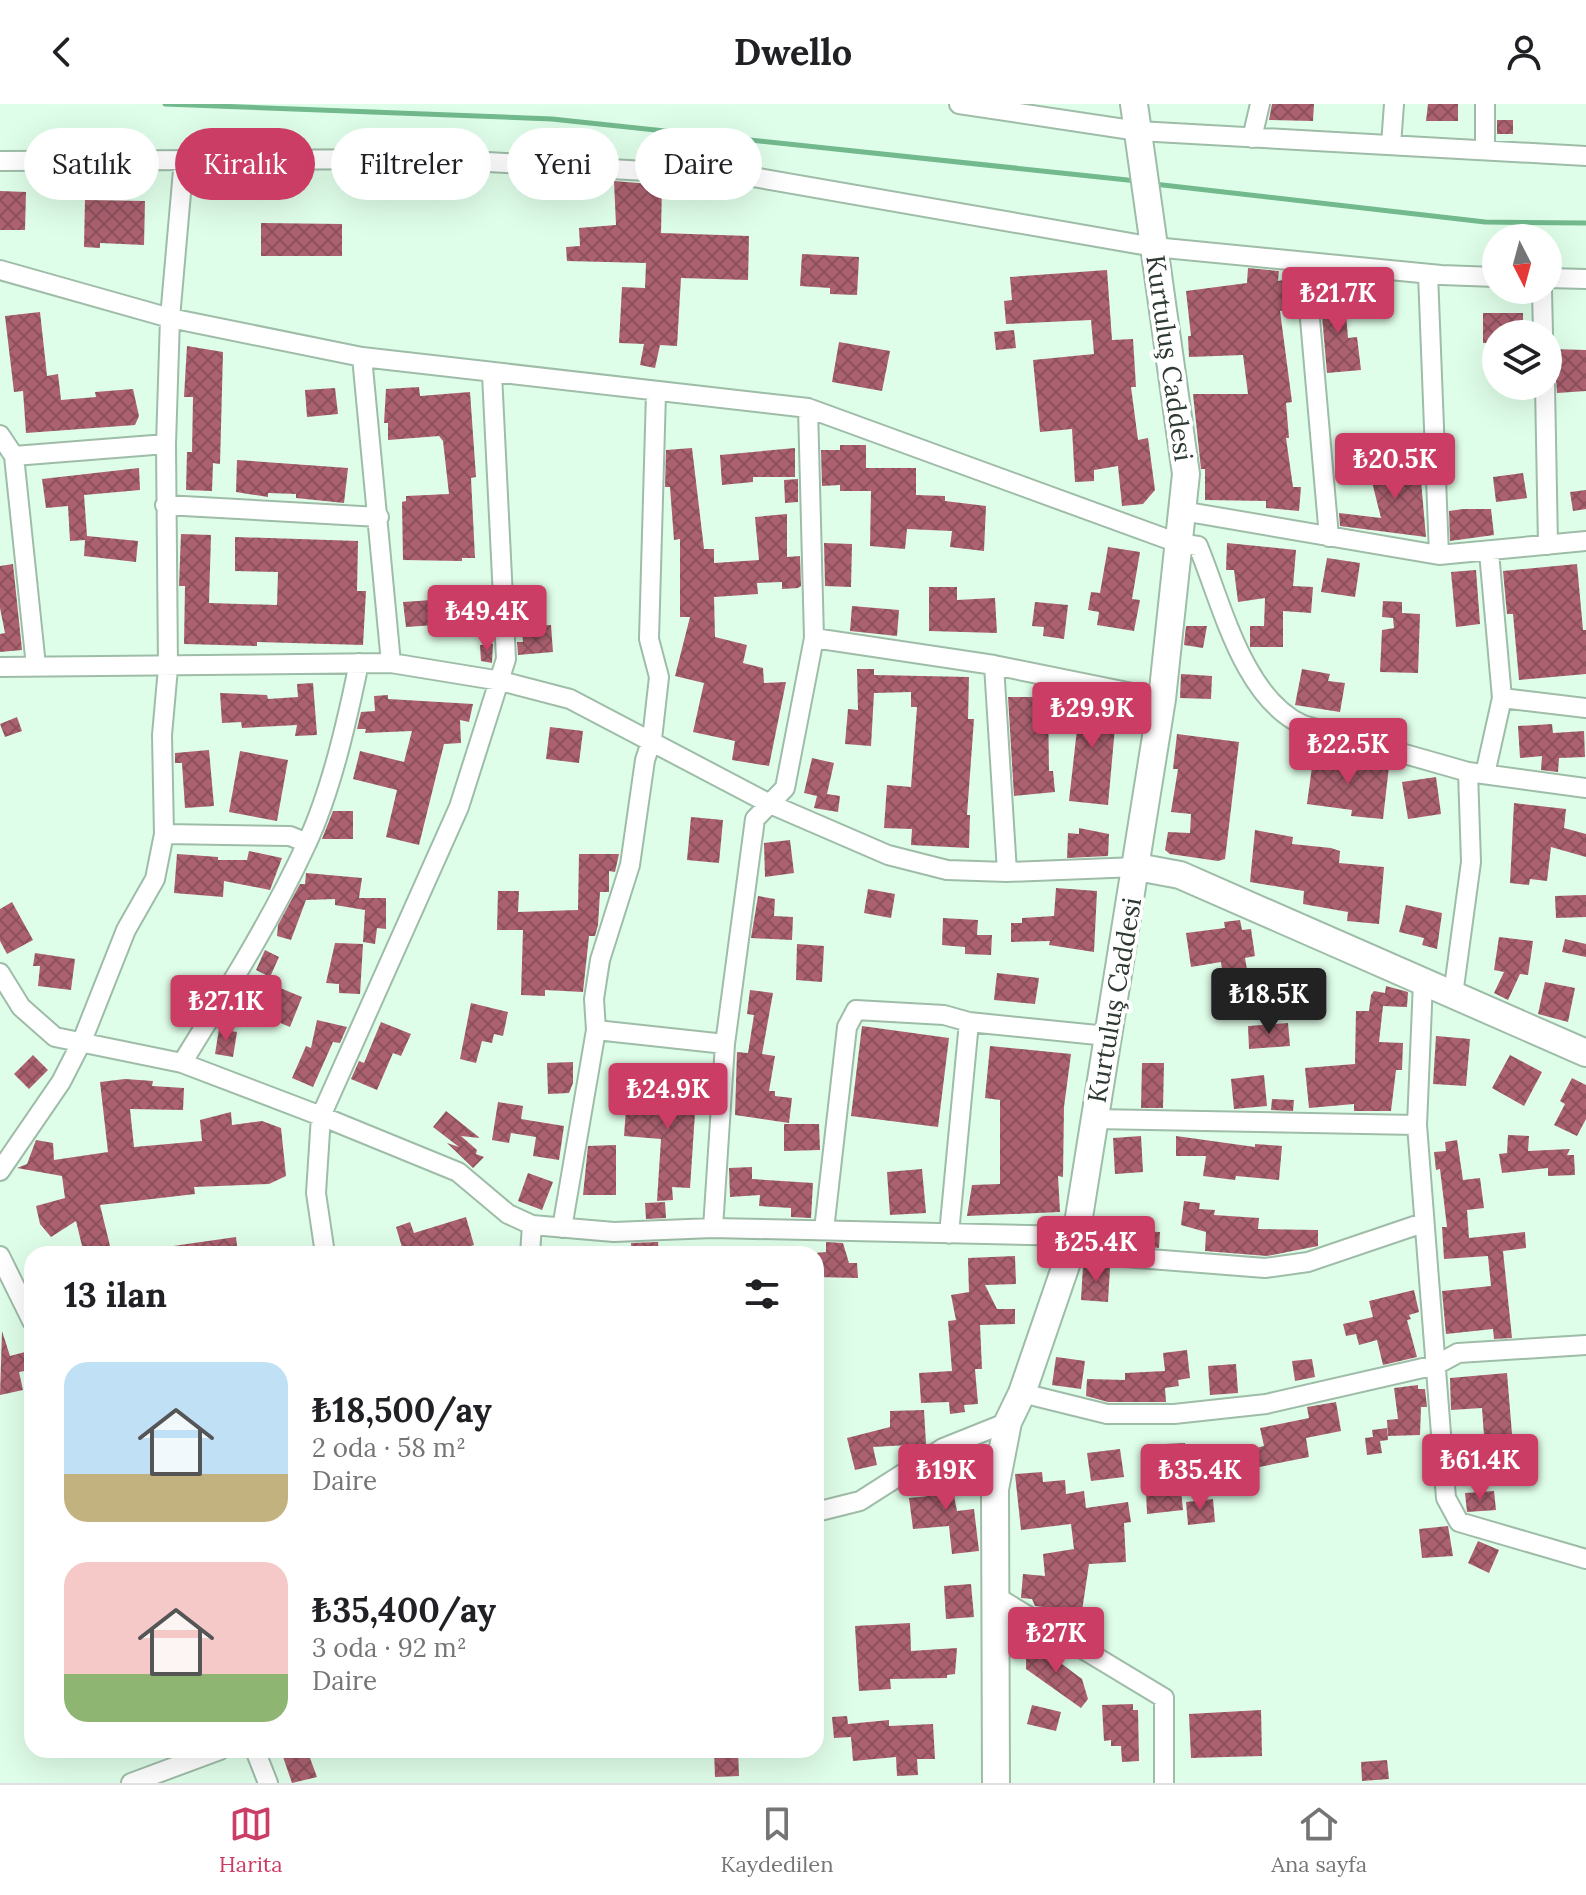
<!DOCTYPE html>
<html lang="tr">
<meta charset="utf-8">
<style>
:root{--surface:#fff;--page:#f2f2f2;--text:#202124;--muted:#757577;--line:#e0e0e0;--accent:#cc3d65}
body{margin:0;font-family:Lora,serif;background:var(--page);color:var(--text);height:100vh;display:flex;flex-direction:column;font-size:30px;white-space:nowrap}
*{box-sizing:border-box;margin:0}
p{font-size:26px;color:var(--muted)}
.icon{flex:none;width:44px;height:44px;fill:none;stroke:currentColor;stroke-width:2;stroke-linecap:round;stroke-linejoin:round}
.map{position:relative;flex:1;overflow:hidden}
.drawer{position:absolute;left:24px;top:1142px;width:800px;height:512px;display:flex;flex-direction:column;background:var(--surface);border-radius:24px;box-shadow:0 8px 32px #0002}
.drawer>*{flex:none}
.hud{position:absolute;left:24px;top:24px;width:800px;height:72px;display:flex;gap:16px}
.needle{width:52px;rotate:174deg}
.fabs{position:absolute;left:1482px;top:120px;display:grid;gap:16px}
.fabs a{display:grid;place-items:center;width:80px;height:80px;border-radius:50%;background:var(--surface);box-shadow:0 8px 32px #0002;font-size:40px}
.price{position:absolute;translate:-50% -68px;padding:0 18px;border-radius:8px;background:var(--accent);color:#fff;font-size:26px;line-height:52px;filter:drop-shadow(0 2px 4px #0008)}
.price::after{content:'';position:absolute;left:50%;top:48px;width:24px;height:18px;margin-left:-12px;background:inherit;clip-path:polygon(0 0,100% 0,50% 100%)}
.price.on{background:#222;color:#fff}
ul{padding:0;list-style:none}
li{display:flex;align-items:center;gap:24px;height:200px;padding:0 40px}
li span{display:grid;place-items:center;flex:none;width:224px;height:160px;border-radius:24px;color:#555}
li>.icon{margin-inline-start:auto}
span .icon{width:96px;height:96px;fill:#fffc;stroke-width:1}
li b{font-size:34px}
h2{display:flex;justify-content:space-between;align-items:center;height:96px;padding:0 40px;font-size:34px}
.pill{padding:0 28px;border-radius:36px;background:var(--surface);box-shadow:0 8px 32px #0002;font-size:28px;line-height:72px}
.pill.on{background:var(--accent);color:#fff}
header{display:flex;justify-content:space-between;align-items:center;height:104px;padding:0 40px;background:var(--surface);font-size:36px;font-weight:700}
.tabs{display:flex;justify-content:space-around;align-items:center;height:112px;border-top:2px solid var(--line);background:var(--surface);font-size:22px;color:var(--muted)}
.tabs a{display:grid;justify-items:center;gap:4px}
.tabs .on{color:var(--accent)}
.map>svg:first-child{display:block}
</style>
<header><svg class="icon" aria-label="back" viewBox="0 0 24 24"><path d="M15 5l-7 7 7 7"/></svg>Dwello<svg class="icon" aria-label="person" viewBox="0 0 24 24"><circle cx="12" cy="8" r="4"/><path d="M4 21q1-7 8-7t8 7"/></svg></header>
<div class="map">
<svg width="1586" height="1679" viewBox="0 0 1586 1679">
<defs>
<pattern id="building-cross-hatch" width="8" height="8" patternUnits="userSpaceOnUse" patternTransform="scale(2)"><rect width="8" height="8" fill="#ac6170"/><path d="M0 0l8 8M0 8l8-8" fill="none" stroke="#8c515d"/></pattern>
</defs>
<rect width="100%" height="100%" fill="#dffee9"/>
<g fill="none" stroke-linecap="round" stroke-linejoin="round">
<path stroke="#72b98d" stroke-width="5" d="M165,0L552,15L1137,77
M1154,80L1485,118L1586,119"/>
</g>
<path fill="url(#building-cross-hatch)" d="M1272,0H1314L1313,17L1269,16Z
M1428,0H1458V17H1426Z
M1497,16H1513V30H1497Z
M614,77L662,81L661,129L749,132L748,176L681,174L677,242L660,241L655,264L640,261L644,240L619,239L622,183L645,184L646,159L567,157L566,143L580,142L579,124L616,121Z
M0,87L26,88L25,126H0Z
M85,96L145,97L144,141L100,139V144L84,143Z
M261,119L342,120V152H261Z
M802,150L859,153L857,191L830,190V184L800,182Z
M1248,164L1279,167L1278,177L1283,176L1286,206L1280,207L1292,298L1286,299L1289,334H1286L1293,383H1301L1299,407L1266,404V397L1205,396V365H1201L1193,290H1248L1243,251L1189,253L1188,232H1191L1186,187L1247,179Z
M1107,166L1112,236L1133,235L1136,283H1131L1138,336L1148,334L1155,386L1143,400L1122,402L1118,362L1094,366V377L1075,378L1072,325L1040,328L1033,256L1094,250L1091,216L1006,220L1004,197L1012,196L1010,173Z
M1344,187L1348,234L1357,233L1361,266L1327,269L1320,189Z
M40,208L47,272L58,270L61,296L96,293L95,288L133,285L139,312L135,321L26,329L23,287L14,288L5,212Z
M1483,209H1523V230H1496V239H1483Z
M1014,226L1016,244L996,246L994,228Z
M839,238L890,247L882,287L832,278Z
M187,242L223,248L220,360L213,359L212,387L186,386L187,348H192L193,293H184Z
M1551,245L1586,246V287L1557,289L1556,277L1550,271Z
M419,283L420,292L470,288L476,373L471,374L475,454H462V457L403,456L402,398L406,397V392L449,390L443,337L439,332L388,336V319H384L386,285Z
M335,284L338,310L307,313L305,286Z
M840,341H866V364H916V391L945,392V397L986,402L984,447L950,443L952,427L907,425L905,445L870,442L871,387H840V381L822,382L821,346H840Z
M692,344L704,445H714V459L759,456L755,413L787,410V453L800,452L801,482L798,484L782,485V478L757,479L758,490L714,493L715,533L747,541L743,559L763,564L764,579L786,578L769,662L732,656L735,637L693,628L704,579L675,572L690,513H680V435L674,436L670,383H665L666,346Z
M795,344V373H753V378L722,381L720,351Z
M1419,354L1426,433L1340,422L1339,409L1381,414L1369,366Z
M237,356L348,364L344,399L296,394V390L268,389V393L236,388Z
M139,364L140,386L84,391L87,432L138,437L136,458L84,452L85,436L70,437L68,402L46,404L42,375Z
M1523,369L1527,394L1496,398L1493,373Z
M798,375V398L785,399L784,376Z
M1586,386V405L1573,407L1570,388Z
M1463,405H1491L1494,431L1450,437L1449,407Z
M181,430L211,431L209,499L277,501L278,468L235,467V433L358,437L357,487H366L363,541L257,538V542L184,540L185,482H179Z
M824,439L852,440L851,483L825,482Z
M1227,439L1296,446L1293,482L1313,483L1311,509L1283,507V543H1250V522H1264L1265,494L1238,498L1234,466H1226Z
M1108,443L1140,448L1132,495L1140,496L1134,527L1097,521L1099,508L1088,506L1091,488L1100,489Z
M1327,454L1360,459L1355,493L1321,488Z
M13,460L22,546L0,548V530L5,529L0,504V462Z
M1577,460L1583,526H1586V570L1519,576L1513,510H1507L1503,467Z
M1476,466L1480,520L1456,523L1451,468Z
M929,483H957V496L995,494L997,529L929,527Z
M432,496L433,505L476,504L477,529L450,530L449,520L406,523L403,498Z
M1383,497L1402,498V509L1420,510L1418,569L1380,568L1382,526L1394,524L1393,514L1382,513Z
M1035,498L1068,501L1064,535L1043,532L1044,523L1032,522Z
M852,502L899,506L897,532L850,527Z
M551,521L553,548L518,551L517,538H523L522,523Z
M1186,522H1207L1203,544L1184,541Z
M493,540L492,559L481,557L480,541Z
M857,565H874V571L969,573L968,615H974L967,711H970L969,744L911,741L912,725L884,724L887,681L911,683L917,603H911V588L874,589L871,642L845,640L848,605L858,606Z
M1302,565L1330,570L1328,577L1345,579L1340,608L1295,601Z
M1181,570L1212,572L1211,595L1180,594Z
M313,579L317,631L295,632L297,621L242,624L241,618L222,619L220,589L267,591L268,595L298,593L297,580Z
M388,591V595L473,600L469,618L460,616L461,639L444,640L419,741L386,733L397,686L353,675L360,647L404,658L412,627L365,629L366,625H357L361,608L375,607L374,592Z
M1008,593H1048L1049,667H1053L1055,688L1014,692Z
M1070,595L1117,601L1108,701L1069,697L1077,625L1066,624Z
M17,613L22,627L5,633L0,620Z
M1552,620L1553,629L1584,627L1585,653L1559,654L1558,668L1541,666L1542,652L1520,654L1518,622Z
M550,623L583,627L579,659L546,655Z
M1177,630L1239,638L1225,755L1218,757L1170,750L1165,746L1168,728L1190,729L1191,710L1171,708L1178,665H1173Z
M209,646L214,702L185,704L182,659H175V649Z
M240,647L288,656L277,717L229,708Z
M1314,648L1345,652V658L1389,662L1383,715L1351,712L1352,706L1307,700Z
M812,654L834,659L827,690L840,692L838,708L814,704L817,692L804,689Z
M1436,673L1441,710L1408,715L1402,678Z
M1514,699L1566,705L1564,724L1586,730V753L1551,743L1547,777L1530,775L1529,781L1510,779Z
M333,707H353V735H322Z
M691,713L723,716L719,759L687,756Z
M1079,724L1109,730L1108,752L1067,754L1068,729L1079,730Z
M1255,726L1293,733L1292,740L1331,744L1340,747L1339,759L1384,763L1379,820L1347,817L1348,808L1303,800L1304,787L1250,778Z
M790,736L794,769L765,773L764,739Z
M249,747L282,754L270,786L224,777L223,793L174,789L177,750L218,753V756H247Z
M579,750H619L615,768L609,767V788H600L598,821L595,832H589L583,888L545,886V892L521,891L523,826H497L498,787H519L518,808L578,806Z
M306,769L362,774L359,794H386V825L377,824L375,840L363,838L365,806L335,801V795L306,796L291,836L277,832L278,821L300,780H305Z
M1056,784L1097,787L1094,848L1049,841L1050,837L1011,838V819H1022V814L1054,812Z
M868,785L895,790L891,814L864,809Z
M1586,791V813L1556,814L1555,792Z
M758,792L775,795L774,812L793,813L792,836L751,834Z
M12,798L33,836L7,850L0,837V805Z
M1406,801L1442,809L1437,845L1422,841L1424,834L1399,828Z
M943,814L978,816L977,831H992L991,851L965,850V843L942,841Z
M1240,816L1242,826L1251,825L1255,852L1245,854L1249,877L1224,881L1221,858L1191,863L1186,829L1225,824L1224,818Z
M1499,833L1533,837L1528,871L1520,870L1508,896L1494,889L1504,868L1494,866Z
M1565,835L1586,840V853L1562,848Z
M335,839L363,840L360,890L339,889V880L326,879Z
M797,840L824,842L822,878L796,876Z
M265,846L279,853L270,873L256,866Z
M35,849L75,855L71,886L38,882L40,862H33Z
M997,869L1039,874L1035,900L994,896Z
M1545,878L1575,884L1568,918L1538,910Z
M268,879L302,893L290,923L256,909Z
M1386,882L1408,888L1407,903L1383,902L1379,938L1403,939L1402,966H1396L1391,1007H1354V1000L1309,1004L1305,964L1355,960L1356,907H1369L1371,891L1374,887L1385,889Z
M750,886L773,889L762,950L775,952L769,987H775V992L792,994L789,1019L735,1011L737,948L748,949L754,911L747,910Z
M471,899L508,908L503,932L494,930L492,939L482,937L476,959L460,955Z
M317,916L347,923L340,939L333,938L313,983L292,974L306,942L311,944Z
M381,918L411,930L401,952L393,949L377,986L351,975L359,957L364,959Z
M1288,919L1290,942L1249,945L1248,922Z
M862,922L949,934L938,1023L851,1012Z
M219,925L237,928L233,953L215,950Z
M1436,932L1470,935L1466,982L1433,980Z
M990,942L1071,950L1064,1003L1063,1073L1058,1072L1060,1108L967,1112L972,1081L1000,1080V996L985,994Z
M33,951L48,966L29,985L14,970Z
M1510,951L1542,968L1524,1002L1492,984Z
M573,958V979L569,989L548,990L547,959Z
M1142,959H1164L1163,1004H1141Z
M1264,971L1267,1002L1234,1005L1231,975Z
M1572,974L1586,981V1015L1577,1032L1554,1021L1565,1000L1560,997Z
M125,975L153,977L152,982L184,984L183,1006L130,1005L134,1043L202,1037L200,1016L231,1008L232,1021L262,1017L281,1024L286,1072L269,1080L194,1083L195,1090L100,1101L112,1150H84L76,1117L51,1133L40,1120L36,1102L65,1094L62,1072L17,1064L27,1060L36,1036L53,1039L54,1056L108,1048L100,978Z
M670,975L689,976V985H704L703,1009H695L690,1084L672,1083L673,1096L657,1097L661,1035L624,1032L627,991L670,994Z
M1272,995L1294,996L1293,1007L1271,1006Z
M498,998L523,1002L521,1015L564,1022L559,1056L533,1052L536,1033L511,1029L509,1039L492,1036Z
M446,1007L480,1034L461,1032L477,1046L476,1050L484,1053L473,1064L447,1039L459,1043L433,1023Z
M784,1020H819L820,1046L784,1047Z
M1508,1031L1529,1032L1528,1047L1570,1045L1567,1051H1574L1575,1071L1548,1072V1064L1502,1069L1499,1050L1507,1049Z
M1141,1032L1143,1068L1115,1070L1113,1034Z
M1176,1032L1255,1043V1040L1282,1042L1279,1076L1236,1072L1235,1076L1203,1072L1206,1052H1176Z
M1457,1036L1463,1076L1480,1074L1484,1104L1467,1106L1469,1134L1525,1128L1526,1144L1503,1147L1512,1234L1494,1235L1493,1225L1446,1230L1442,1187L1491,1182L1488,1152L1444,1155L1442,1123H1447L1440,1065L1436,1066L1434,1048L1446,1047L1445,1038Z
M616,1041V1091H583L588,1042Z
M752,1063V1075L813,1079L811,1114L791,1113V1104L759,1102L760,1091L730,1093L729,1064Z
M922,1065L926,1109L890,1111L887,1068Z
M528,1069L553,1078L542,1106L518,1097Z
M1184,1097L1200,1099L1199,1105L1215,1106L1214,1111L1259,1114L1258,1125L1318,1126V1142L1267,1152L1205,1147L1206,1128L1181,1121Z
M665,1098L666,1114L646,1115L645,1099Z
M466,1113L474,1141L446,1150H404L396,1123L410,1118L414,1129Z
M1130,1127L1160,1128L1159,1144L1130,1141Z
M236,1133L238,1150H173V1142Z
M658,1138L659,1150H632L631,1139Z
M826,1138L843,1139L849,1159H857L858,1174L817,1173L815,1149L826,1148Z
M1015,1152L1016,1180L985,1181L997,1205H1015V1220L980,1221L982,1265H975L978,1300L964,1301L965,1308L950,1310L949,1298L921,1299L919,1269L952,1267L948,1217L956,1216L951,1191L969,1188L968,1154Z
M1083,1162L1110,1164L1108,1198L1081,1196Z
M1414,1186L1419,1208L1409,1211L1411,1215L1407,1216L1417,1253L1383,1261L1377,1236L1359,1241L1356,1230L1346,1232L1343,1220L1373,1213L1369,1197Z
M2,1227L10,1252L25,1248L30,1266L19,1268L23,1286L0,1291Z
M1187,1246L1190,1274L1178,1276L1179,1282L1165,1284L1166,1298H1108L1086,1292L1087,1275L1125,1276V1269L1165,1267L1163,1249Z
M1056,1253L1085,1257L1081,1285L1052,1281Z
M1312,1255L1315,1273L1295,1277L1292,1257Z
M1236,1260L1238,1289L1210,1291L1208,1262Z
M1507,1269L1512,1330L1484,1332L1482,1304L1451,1306L1450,1274Z
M1418,1281V1285H1425L1427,1303H1421L1420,1331L1388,1332L1387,1316L1398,1315L1394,1284Z
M1336,1298L1341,1327L1306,1334L1309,1353L1249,1365L1251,1369L1223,1376L1218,1354L1264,1342L1260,1324L1309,1314L1307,1303Z
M924,1306L926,1340L873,1343L877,1361L855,1366L847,1334L890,1323V1307Z
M1387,1324L1388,1336L1380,1337L1382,1349L1367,1351L1365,1334L1373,1333L1372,1326Z
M1185,1339L1186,1366L1179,1367L1183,1406L1147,1410L1144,1341Z
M1120,1345L1124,1373L1091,1377L1087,1349Z
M956,1352L957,1376L951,1377L957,1407L974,1405L979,1447L952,1450L949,1422L913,1425L909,1394L938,1391L936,1363Z
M1042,1368L1043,1378L1065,1376L1066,1390L1084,1387L1086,1404L1128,1398L1131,1418L1124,1419L1126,1458L1089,1460L1082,1507L1070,1505L1069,1512L1052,1509L1053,1504L1035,1502L1032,1495L1021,1494L1023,1470L1045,1472L1043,1450L1074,1445L1071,1420L1021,1426L1015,1370Z
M1494,1387L1496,1406L1467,1408L1465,1389Z
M1213,1395L1215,1418L1188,1421L1186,1398Z
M1448,1422L1453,1452L1422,1454L1419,1425Z
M1478,1437L1499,1446L1489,1469L1468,1459Z
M971,1480L974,1513L946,1515L944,1482Z
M910,1519L911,1547L957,1544L955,1570L947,1571V1574L890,1575L891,1585L859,1587L855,1522Z
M1034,1539L1082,1575L1088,1595L1081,1604L1026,1565V1549Z
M1133,1600V1606H1138L1139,1657L1122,1658L1121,1642H1111V1636L1104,1637L1102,1601Z
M1032,1601L1061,1608L1056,1627L1027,1620Z
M1261,1606L1262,1652L1191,1654L1189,1610Z
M847,1612L848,1620L889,1616V1622L933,1620L935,1655H917L918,1671L897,1672L896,1653L853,1657L851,1633L834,1634L832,1613Z
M293,1646H307L317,1673L292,1679L282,1650Z
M714,1646H738L739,1672L715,1673Z
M1387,1656L1389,1675L1362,1677L1361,1658Z"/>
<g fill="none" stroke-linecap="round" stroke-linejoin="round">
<defs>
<path id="street" d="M959,0L1138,27L1586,52
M1485,0V46
M1252,34L1260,0
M1391,41L1394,0
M0,57L433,55L753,73L1154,143L1441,171L1496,173
M1305,158L1329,433
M0,166L170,214L362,253L808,304L1178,439L1198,442C1222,500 1243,594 1303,621L1468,668L1586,684
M1428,170L1439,451
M1548,174L1586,175
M1542,186L1543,230
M362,253L391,559
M1545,282L1548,441
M0,331L14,352L36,562
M14,352L166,340
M165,401L379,413
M1182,407L1439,451L1586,437
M1489,448L1502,594L1586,604
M814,534L994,561L1162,595
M994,561L1007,768
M0,563L391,559L501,577L570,595L770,700L888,751L947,766L1007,768L1137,763
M1485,670L1502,594
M164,730L290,732L307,739
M0,869L21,903L55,933L182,959L321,1012L458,1068L508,1110L532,1121L614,1128L713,1124L1076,1132
M1423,878L1417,1021L1446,1394L1459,1418L1586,1455
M1453,891L1471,758L1468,668
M596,926L594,895L600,856L630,761L645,656L652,635L659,573L649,535L656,289
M182,959C226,888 271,817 306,741C331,688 347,617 359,559
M1094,1015L1417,1021
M0,1067L61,978L82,937L126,826L155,775L164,730L162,631L168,564L166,340L170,214L184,55
M562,1124L596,926L725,940
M713,1124L725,940L755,715L785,684L814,534L808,304
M824,1126L847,923L856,906L944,911L969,918L1107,932
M949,1130L969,918
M1073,1149L1265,1164L1308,1158L1423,1119
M325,1150L316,1089L321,1012L459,703L506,555L492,270
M530,1150L532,1121
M0,1152L32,1217
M1022,1289L1107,1310H1174L1266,1300L1436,1261L1458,1249L1586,1241
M816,1408L860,1397L943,1344L1008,1318
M995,1492L1164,1594V1679
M255,1646L268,1679
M131,1679L220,1646"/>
<path id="secondary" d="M1137,763L1180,771L1586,949
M996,1679L995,1385L1008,1318L1022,1289L1076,1132L1162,595L1186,370L1134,0"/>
</defs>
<use href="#street" stroke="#9ebca8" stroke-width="22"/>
<use href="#secondary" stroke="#9ebca8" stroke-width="30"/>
<use href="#street" stroke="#fff" stroke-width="18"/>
<use href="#secondary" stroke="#fff" stroke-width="26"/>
</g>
<g text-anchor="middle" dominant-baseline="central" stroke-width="8" stroke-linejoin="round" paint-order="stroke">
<g font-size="26" fill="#2d3931" stroke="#fff">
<text transform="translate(1170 254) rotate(82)">Kurtuluş Caddesi</text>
<text transform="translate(1114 896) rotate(-80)">Kurtuluş Caddesi</text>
</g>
</g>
</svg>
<div class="fabs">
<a><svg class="needle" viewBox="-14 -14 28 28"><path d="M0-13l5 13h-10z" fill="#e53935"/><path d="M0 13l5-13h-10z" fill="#757577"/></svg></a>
<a><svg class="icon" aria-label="layers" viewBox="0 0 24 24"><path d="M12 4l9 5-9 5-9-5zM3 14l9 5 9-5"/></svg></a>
</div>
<b class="price" style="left:1338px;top:231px">₺21.7K</b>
<b class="price" style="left:1395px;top:397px">₺20.5K</b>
<b class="price" style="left:487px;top:549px">₺49.4K</b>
<b class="price" style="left:1092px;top:646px">₺29.9K</b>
<b class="price" style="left:1348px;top:682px">₺22.5K</b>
<b class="price on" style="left:1269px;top:932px">₺18.5K</b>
<b class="price" style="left:226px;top:939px">₺27.1K</b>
<b class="price" style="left:668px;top:1027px">₺24.9K</b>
<b class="price" style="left:1096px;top:1180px">₺25.4K</b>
<b class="price" style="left:1480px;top:1398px">₺61.4K</b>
<b class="price" style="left:946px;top:1408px">₺19K</b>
<b class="price" style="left:1200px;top:1408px">₺35.4K</b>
<b class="price" style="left:1056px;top:1571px">₺27K</b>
<div class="hud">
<a class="pill">Satılık</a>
<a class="pill on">Kiralık</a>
<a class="pill">Filtreler</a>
<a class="pill">Yeni</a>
<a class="pill">Daire</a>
</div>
<section class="drawer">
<h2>13 ilan<svg class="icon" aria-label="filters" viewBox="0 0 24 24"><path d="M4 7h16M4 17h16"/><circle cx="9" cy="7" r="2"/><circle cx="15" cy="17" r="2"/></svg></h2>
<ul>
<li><span style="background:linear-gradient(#bfe0f5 70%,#c2b280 0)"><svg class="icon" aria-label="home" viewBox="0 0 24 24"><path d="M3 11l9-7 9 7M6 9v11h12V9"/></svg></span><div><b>₺18,500/ay</b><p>2 oda · 58 m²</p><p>Daire</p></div></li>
<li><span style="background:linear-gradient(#f6c9c9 70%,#8fb573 0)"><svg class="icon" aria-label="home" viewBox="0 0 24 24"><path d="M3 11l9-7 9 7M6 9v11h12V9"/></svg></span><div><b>₺35,400/ay</b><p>3 oda · 92 m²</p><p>Daire</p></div></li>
</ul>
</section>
</div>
<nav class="tabs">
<a class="on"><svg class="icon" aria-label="map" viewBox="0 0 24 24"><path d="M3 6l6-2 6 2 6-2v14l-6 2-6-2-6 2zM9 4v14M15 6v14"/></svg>Harita</a>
<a><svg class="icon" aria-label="saved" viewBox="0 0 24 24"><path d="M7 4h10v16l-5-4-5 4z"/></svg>Kaydedilen</a>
<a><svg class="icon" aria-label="home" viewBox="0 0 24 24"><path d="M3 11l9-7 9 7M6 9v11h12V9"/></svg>Ana sayfa</a>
</nav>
